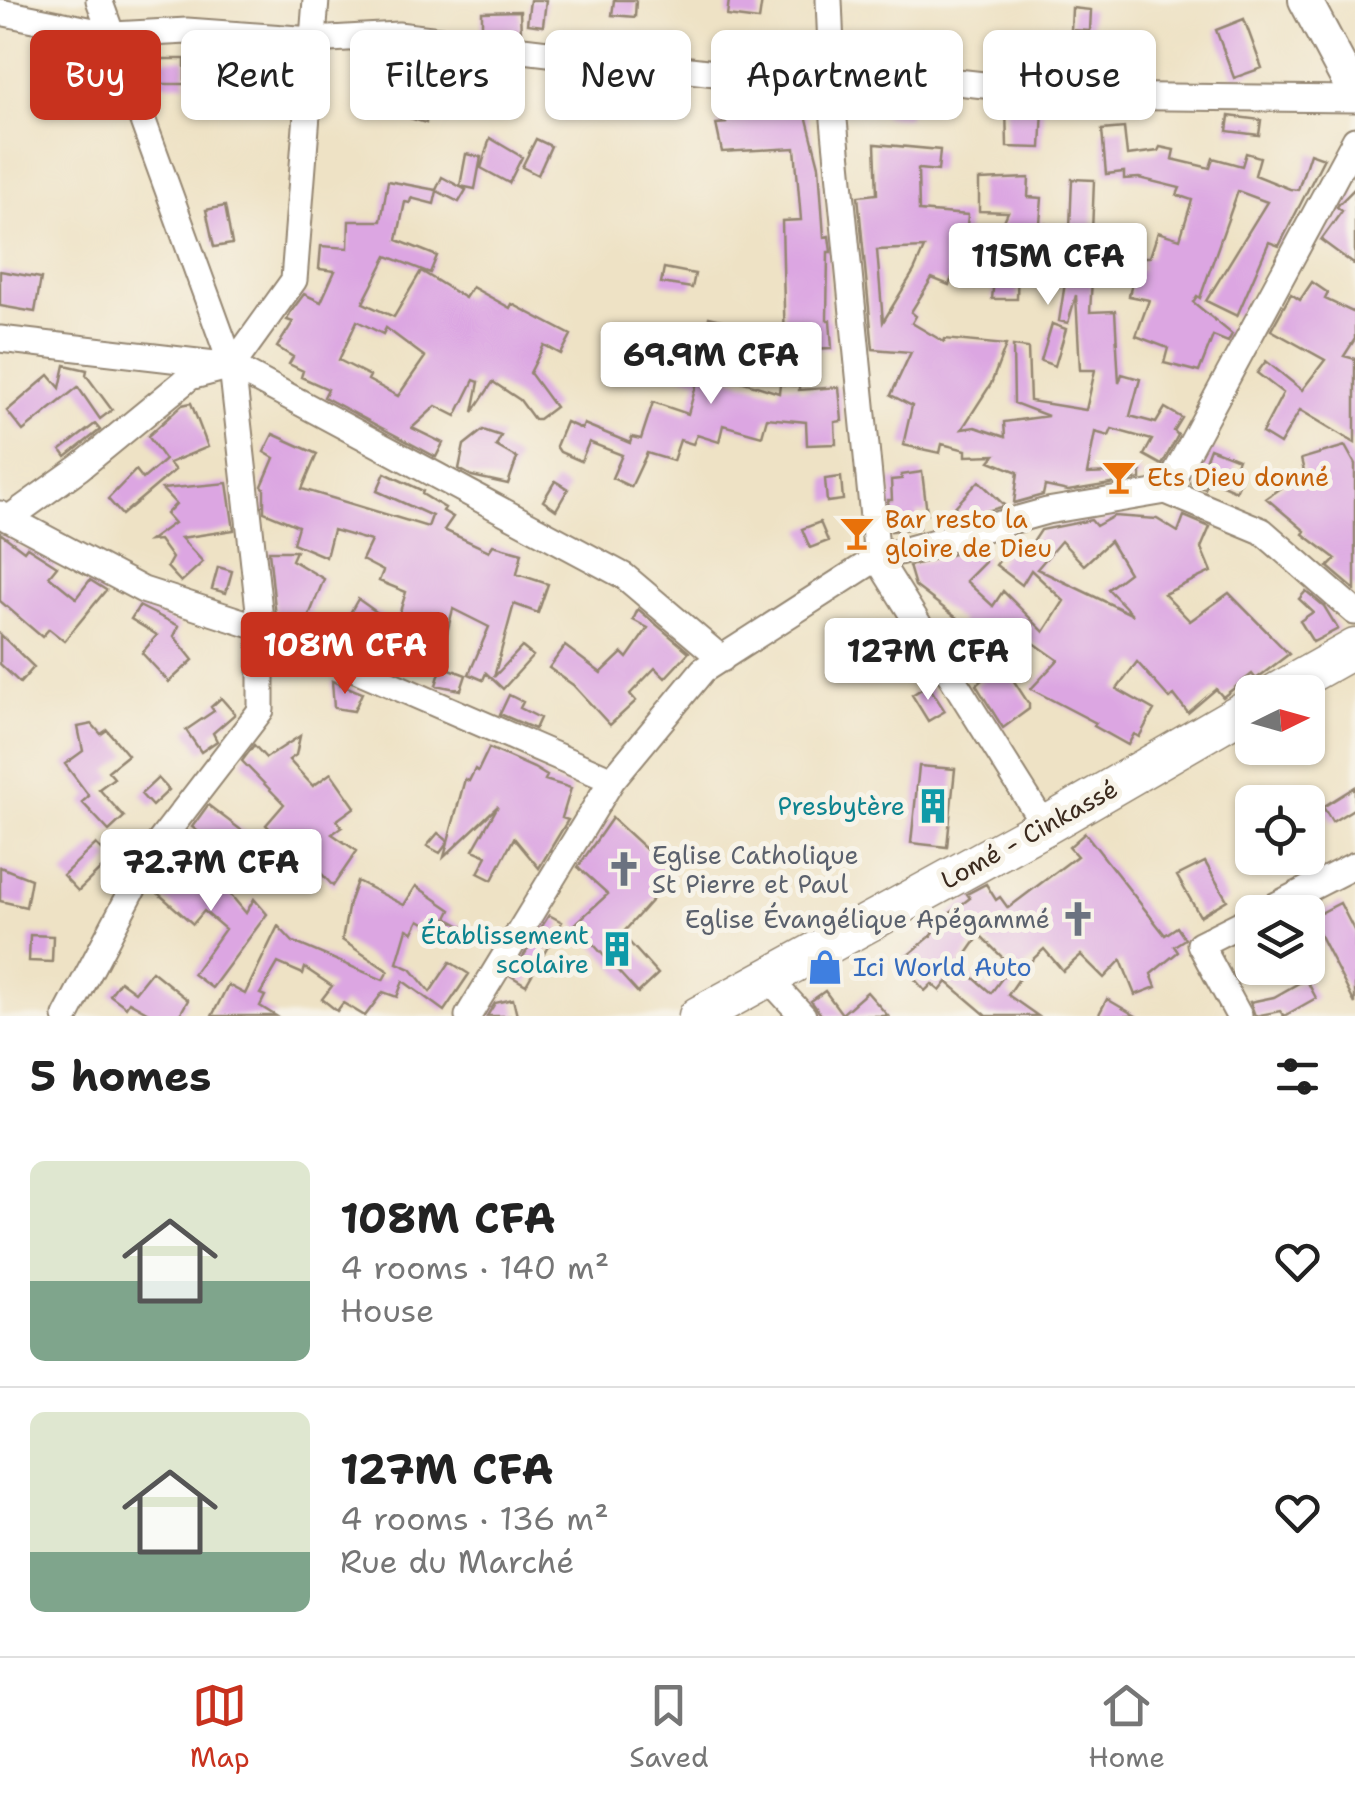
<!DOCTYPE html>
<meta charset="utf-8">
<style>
:root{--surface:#fff;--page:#f2f2f2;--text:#222;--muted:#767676;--line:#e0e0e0;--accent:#c8321e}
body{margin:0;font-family:"Shantell Sans",sans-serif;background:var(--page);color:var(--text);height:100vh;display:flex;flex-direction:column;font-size:38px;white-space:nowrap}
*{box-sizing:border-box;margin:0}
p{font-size:32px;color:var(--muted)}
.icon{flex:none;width:55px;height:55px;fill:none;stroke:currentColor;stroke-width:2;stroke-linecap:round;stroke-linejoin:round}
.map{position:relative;height:1016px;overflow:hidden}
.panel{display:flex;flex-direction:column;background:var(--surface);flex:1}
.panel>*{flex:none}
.guide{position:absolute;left:30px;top:30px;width:1295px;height:90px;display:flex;gap:20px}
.needle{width:65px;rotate:85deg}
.buttons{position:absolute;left:1235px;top:675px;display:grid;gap:20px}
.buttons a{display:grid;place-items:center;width:90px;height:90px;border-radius:15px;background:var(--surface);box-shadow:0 2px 8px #0004;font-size:50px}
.price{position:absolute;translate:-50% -85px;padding:0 22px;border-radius:10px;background:#fff;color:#222;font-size:32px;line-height:65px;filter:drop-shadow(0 2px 5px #0008)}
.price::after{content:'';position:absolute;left:50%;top:60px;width:30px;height:22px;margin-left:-15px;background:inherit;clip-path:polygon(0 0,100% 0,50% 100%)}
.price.active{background:var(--accent);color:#fff}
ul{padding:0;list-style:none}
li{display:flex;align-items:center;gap:30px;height:250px;padding:0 30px}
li+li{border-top:2px solid var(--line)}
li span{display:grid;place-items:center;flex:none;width:280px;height:200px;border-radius:15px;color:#555}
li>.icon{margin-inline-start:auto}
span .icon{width:120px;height:120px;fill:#fffc;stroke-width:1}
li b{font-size:42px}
h2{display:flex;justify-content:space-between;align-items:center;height:120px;padding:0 30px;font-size:42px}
.chip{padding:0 35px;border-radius:15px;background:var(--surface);box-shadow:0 2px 8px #0004;font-size:35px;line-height:90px}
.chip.active{background:var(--accent);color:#fff}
.dock{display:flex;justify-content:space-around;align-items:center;height:140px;border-top:2px solid var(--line);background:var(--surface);font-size:28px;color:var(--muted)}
.dock a{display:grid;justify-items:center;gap:5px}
.dock .active{color:var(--accent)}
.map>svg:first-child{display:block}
</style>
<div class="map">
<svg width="1355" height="1016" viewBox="0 0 1355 1016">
<rect width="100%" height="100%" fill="#f7f3e8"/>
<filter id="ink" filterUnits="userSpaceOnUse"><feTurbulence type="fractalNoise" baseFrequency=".01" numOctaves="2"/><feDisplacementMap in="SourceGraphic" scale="20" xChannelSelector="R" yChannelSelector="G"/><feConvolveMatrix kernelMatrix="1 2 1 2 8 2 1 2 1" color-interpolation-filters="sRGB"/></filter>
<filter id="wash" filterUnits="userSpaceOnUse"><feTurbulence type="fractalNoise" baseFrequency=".0048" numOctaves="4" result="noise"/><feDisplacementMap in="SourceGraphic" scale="40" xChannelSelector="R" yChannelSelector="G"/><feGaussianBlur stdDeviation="2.25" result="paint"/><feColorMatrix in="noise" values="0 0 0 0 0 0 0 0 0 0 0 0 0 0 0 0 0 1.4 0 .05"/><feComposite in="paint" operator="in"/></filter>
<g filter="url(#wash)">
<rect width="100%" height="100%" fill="#eee2c5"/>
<g id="blocks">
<path fill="#dca6e2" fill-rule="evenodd" d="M530,0H546L543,26L527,24Z
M614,0H636L635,17L612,15Z
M729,0H762L759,20L727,16Z
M1072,8L1091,10L1090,31L1071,30Z
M520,11L521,33L482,29V12Z
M1244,19L1262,68L1234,78L1216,30Z
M907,45L942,52L939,64L903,60Z
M151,59H185V84H151Z
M576,78L595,84L587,109L568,102Z
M417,80L429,84L426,123L406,117Z
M885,95L909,96L908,118L884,117Z
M793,97L794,108L806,115L819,166L824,237L829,236L831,252H828L827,320H830L832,348L785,350L782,221L801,220L795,148L722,152L716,124L726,123L725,103Z
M1006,107L1043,109L1041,148L1007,147Z
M1229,116L1261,120L1259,135L1227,131Z
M1124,128L1127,155L1158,151L1160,147L1174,150L1172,159L1210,168L1213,158L1242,166L1246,153L1260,157L1255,175L1290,189L1298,190L1310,153L1324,158L1279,246L1269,242L1237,316L1206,301L1267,202L1238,191L1200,298L1197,296L1193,302L1232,334L1228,342L1213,336L1199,372L1164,363L1168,348L1136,336L1149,300L1129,296L1133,278L1092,279L1090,312L1115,311L1119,383L1122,374L1140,379L1130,416L1156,423L1165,408L1182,418L1174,431L1178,435L1162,465L1144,455L1152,440L1112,429L1109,436L1095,432L1087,474L1141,472V479L1068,491L1045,486L1043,495L1014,503L1018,472L990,461L995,455L966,456V450L942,444L940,453L903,445L912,406L891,395L911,352L873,349L858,196L877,194L875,144L940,150L938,171L918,169L919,211L968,215L966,237L995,241L1008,212L979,211V180L1029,178L1028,197L1042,198L1040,223L1070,228L1072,179L1094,180L1092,233L1110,232L1111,264L1142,271V257H1150L1158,232L1180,239L1192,200L1177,195L1180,188L1139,178L1124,179V172L1106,174L1102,130ZM924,248L914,271L883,322L877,250ZM961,255L996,260L992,299H1017L1018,261L1033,266L1034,263L1068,264L1059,321L1068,323L1076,295L1080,370H1095L1086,410L1030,401L1028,348L1013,346L1014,403L1048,416L1004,422L1005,437L975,427L962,429L991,384L1006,345L945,339L944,342L912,323L916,316L911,312L932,278L949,285Z
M490,138L522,157L509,183L481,168Z
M536,139L551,146L538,175L522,167Z
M466,154L481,157L475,189L460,186Z
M442,177L466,190L459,202L437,191L434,204L411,198L410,203L405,202L397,240L437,256L430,273L387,256L363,303L394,317L421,271L465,298L472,287L510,308L512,304L571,335L561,354L544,345L530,373L555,407L539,419H534L520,400L493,382L473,412L479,382L474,380L456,416L436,406L412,428L443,443L436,457L324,397L328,389L301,377L303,371L289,364L293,357L277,347L293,322L287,320L290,313L304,294L321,302L335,271L319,269L321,246L348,248L349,221H381L388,181L436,190ZM357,321L383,334L386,328L425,357L398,396L368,380L370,376L339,360Z
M1355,188V265L1321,240L1342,211L1337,207L1339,204Z
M225,206L232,244L214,247L206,210Z
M664,268L695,274L692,288L661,283Z
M0,271L41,278L35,312L0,306Z
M1312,282L1328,293L1325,299L1355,313V339L1344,356L1355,359V443L1300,410L1280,444L1262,433L1283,393L1257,373L1266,361L1302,390L1325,360L1271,330L1291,294L1300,300Z
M709,317L747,326L744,348L710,343L705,370L779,393L780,384L799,386V390L839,387L842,421L835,422L836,444L807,445L806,422L767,418L762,436L723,425L719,442L697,435L693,444L680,440L673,461L647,453L631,487L612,478L622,455L589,442L581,461L560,452L556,446L566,422L582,429L584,424L630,443L632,437L641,439L653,402L688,414L698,379L683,376L685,366L663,358L675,327L706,333Z
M1052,324L1066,329L1055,366L1041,361Z
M65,365L87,370L86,375L112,410L100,419L78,387L23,431L7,411L49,375L60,388Z
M191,403L208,447L169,463L175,470L122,515L108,499L136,470L143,479L165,460L148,436L182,405Z
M95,424L100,430L66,457L61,450Z
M483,430L501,436L496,446L517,458L508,484L472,476L459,469L464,445Z
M273,434L317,454L302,489L428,527L432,516L377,491L385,473L423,491L422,494L445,508L443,511L453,517L444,530L489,551L493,545L522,553L517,574L548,584L538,613L514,604L494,677L522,647L533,656L503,689L486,673L483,680L469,674L489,627L453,609L440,660L406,655L411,622L398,618L406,592L379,581L383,571L362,560L371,541L333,530L326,557L293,543L298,526L264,512V488L262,486L274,458L264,452Z
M1345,446L1355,464V590L1328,567L1336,559L1303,534L1305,531L1266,498L1304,471L1301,459Z
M1210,448L1238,459L1232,474L1242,478L1236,491L1209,479L1205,489L1190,483L1199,464L1203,466Z
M922,472L927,513H917L919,528L891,531L888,500H892L891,480L902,479L901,475Z
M841,477L843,500L827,502L825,479Z
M555,481L568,489L556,510L543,501Z
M979,481L1005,506L969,516L968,512H950Z
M227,483L234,530L181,538L203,562L181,582L167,567L172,558L159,540L149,541L174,523L166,514L176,504L162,489Z
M1114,516L1157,519L1178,532L1184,516L1210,527L1201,548L1211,572L1164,594L1190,621L1229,593L1289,654L1256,679L1252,674L1223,697L1216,689L1188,713L1174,695L1170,699L1137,662L1117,689L1154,710L1139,737L1134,734L1128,745L1094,726L1096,723L1031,689L1058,660L1031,641L1006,669L1029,704V709L1003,728L976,685L983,679L958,656L947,639L962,622L915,586L909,566L983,546L985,562L966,581L993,606L1003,591L1044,632L1064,601L1031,570L1022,585L996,565L1013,543L1026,553L1041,530L1091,520L1096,526ZM1061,541L1084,565L1110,541L1129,573L1108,589L1133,615L1037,569Z
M820,522L828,541L810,548L802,529Z
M0,533L24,551L27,547L57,566L49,576L76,598L90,580L106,590L64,641L49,629L42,637L0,601Z
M269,551H296L292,560L324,579L304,628L276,617Z
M218,567L232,571L226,593L212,589Z
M1306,591L1324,606L1338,629L1313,642L1300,621L1313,612L1299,599Z
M358,599L382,616L369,636L345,622Z
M139,606L179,626L174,636L193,660L169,682L142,653L157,635L131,619Z
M638,609L689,652L665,678L655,668L630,694L636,701L610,725L573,685L549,668L565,646L601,673L622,653L627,658L648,628L633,620Z
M0,634L34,667L20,683L0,664Z
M442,666L466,675L461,690L436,685Z
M332,681L362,693L354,711L334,708Z
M928,685L945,711L928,721L912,695Z
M509,695L523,702L520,708L540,718L535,729L500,714Z
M221,698L235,714L213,733L217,741L201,752L186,730L214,711L211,707Z
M92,724L101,734L107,730L128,755L108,771L114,778L99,789L124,817L109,831L82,802L89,796L65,764L83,751L78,727Z
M300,736L296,755L289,760L313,786L331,773L355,807L337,820L342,827L332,834L357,851L333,886L319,871L314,877L284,854L289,848L266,825L284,804L242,761L254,745L266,758Z
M489,748L534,768L547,776L545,780L571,788L562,818L568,820L539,868L514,838L492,880L478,873L487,856L473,850L498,806L444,857L448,842L440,853L427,846L438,833L448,841L465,779L469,781L475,769L478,771Z
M919,766L955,769L947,847L911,843Z
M158,778L169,790L152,806L141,794Z
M1355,787V808L1332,822L1323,807Z
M208,805L257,842L241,867L205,845L209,840L192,827Z
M612,818L674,875L622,934L658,974L638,993L575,924L608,894L578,867Z
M1085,833L1165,935L1177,927L1185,939L1174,946L1178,952L1151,974L1156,987L1135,995L1121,960L1104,978L1081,955L1063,971L1044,949L1020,971L1023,973L1008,995L1038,1016H987L947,982L940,991L932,984L925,991L900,962L931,936L944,918L970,898L967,894L986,884L996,900L1000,897L1008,908L1077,856L1069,847ZM980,935L1011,966L991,993L959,965Z
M96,844L111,859L78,891L63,875Z
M198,856L246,913L254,899L267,914L212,988L193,974L225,929L204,911L193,924L152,888L169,866L179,875L184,867L188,870Z
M1205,862L1227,900L1200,916L1177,876Z
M0,867L31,879L26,907L0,901Z
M357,881L404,905L416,886L451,910L447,918L465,928L457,942L419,920L413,932L407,929L397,963L411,969L430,992L450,962L469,974L444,1011L403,981L397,997L383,992L365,1016L343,1003L337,1011L322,999L332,986L305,968L303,974L278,963L260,994L265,996L260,1006L276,1016H212L228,985L245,994L278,926L293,942L383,980L388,971L342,940L349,903Z
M1340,903L1355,932V1004L1311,918Z
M549,915L562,922L526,985L511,976Z
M30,935L53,936L52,962L29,961Z
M152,971L188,1000L179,1016H154L129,1002L126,1007L110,995L120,981L135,992Z
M1306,979L1316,998L1284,1016L1280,1011L1255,1016L1250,1002L1274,997Z
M825,991L842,1014L867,992L888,1016H822L811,1001Z
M513,999L517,1016H487L495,1003Z
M1107,999L1136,1016H1098Z"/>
</g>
</g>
<g filter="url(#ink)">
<use href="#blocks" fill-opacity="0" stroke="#948672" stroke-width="2.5"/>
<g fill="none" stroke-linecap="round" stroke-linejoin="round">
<defs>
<path id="minor" d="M829,0L834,120L877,558L1045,826
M0,12L113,35L187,31L313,40L398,35L740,76L869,72L1080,96L1355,99
M0,339L232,366L624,576L722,659
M1166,491L1355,140
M0,514L143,590L261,628L612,780
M8,519L79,468L190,377L232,366L294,280L316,0
M1263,912L1355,865
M768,978L803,1016
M66,1016L154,849L261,710V628L232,366L99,0
M468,1016L612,780L703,670L877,558L1047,511L1166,491L1262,531L1355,612
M1239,1016L1200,944L1252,918"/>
<path id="major" d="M1305,0L1355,94"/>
<path id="highway" d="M1277,692L1355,648
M698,1016L1045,826L1252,706"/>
</defs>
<use href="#minor" stroke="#948672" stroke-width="29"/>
<use href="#major" stroke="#948672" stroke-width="36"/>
<use href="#highway" stroke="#948672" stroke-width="41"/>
<use href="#minor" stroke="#fff" stroke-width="25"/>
<use href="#major" stroke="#fff" stroke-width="32"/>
<use href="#highway" stroke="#fff" stroke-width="38"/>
</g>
</g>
<defs>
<symbol id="bar-bare" viewBox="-9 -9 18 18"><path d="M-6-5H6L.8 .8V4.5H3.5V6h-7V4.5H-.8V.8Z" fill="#e8710a" stroke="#f7f3e8" stroke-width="2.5" paint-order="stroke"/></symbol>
<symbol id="building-bare" viewBox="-9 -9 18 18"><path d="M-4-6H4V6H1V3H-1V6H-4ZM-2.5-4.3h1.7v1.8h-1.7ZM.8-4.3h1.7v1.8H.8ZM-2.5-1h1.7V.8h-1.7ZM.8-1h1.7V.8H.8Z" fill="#0f9aa8" stroke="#f7f3e8" stroke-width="2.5" paint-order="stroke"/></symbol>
<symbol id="church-bare" viewBox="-9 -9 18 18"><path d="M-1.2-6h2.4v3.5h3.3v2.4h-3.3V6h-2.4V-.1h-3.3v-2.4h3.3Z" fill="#6b7280" stroke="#f7f3e8" stroke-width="2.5" paint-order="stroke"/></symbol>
<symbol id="shop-bare" viewBox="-9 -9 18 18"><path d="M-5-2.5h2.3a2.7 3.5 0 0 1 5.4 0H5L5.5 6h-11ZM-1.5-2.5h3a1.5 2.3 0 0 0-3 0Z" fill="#3f7fe0" stroke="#f7f3e8" stroke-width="2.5" paint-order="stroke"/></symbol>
</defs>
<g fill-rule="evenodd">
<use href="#bar-bare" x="1094" y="452" width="50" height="50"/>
<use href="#bar-bare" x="832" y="508" width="50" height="50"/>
<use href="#building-bare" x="908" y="781" width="50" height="50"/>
<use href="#church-bare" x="599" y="844" width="50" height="50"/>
<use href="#church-bare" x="1053" y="894" width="50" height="50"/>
<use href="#building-bare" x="592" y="924" width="50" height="50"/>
<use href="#shop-bare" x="800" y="942" width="50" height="50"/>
</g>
<g text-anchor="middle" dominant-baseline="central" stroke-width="10" stroke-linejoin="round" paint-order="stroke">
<g font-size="25" fill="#c56008" stroke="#f7f3e8" text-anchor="start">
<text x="1147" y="477">Ets Dieu donné</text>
<text x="885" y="519">Bar resto la<tspan x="885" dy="29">gloire de Dieu</tspan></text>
</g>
<g font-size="25" fill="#0d838f" stroke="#f7f3e8" text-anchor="end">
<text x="905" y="806">Presbytère</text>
<text x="589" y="935">Établissement<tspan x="589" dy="29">scolaire</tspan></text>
</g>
<g font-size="25" fill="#3b2a1e" stroke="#f7f3e8">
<text transform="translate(1029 834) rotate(-29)">Lomé - Cinkassé</text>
</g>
<g font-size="25" fill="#5b616d" stroke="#f7f3e8" text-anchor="start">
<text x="652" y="855">Eglise Catholique<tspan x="652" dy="29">St Pierre et Paul</tspan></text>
<text x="1050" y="919" text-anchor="end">Eglise Évangélique Apégammé</text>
</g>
<g font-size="25" fill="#366cbe" stroke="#f7f3e8" text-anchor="start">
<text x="853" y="967">Ici World Auto</text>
</g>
</g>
</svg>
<div class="buttons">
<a><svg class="needle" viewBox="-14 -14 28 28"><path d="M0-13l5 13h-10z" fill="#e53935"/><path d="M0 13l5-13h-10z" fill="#767676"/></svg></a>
<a><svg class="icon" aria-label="locate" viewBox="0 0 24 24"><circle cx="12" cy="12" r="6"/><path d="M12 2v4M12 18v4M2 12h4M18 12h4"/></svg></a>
<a><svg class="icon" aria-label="layers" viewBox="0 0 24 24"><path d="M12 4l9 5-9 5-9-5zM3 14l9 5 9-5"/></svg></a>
</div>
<b class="price" style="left:1048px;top:308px">115M CFA</b>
<b class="price" style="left:711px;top:407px">69.9M CFA</b>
<b class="price active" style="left:345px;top:697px">108M CFA</b>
<b class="price" style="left:928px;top:703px">127M CFA</b>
<b class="price" style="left:211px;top:914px">72.7M CFA</b>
<div class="guide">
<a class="chip active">Buy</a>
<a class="chip">Rent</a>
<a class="chip">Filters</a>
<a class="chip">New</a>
<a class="chip">Apartment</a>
<a class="chip">House</a>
</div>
</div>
<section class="panel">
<h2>5 homes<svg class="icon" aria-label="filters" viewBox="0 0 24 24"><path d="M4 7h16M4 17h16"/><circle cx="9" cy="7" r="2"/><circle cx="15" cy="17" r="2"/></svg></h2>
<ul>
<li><span style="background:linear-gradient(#dfe7d0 60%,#7fa58c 0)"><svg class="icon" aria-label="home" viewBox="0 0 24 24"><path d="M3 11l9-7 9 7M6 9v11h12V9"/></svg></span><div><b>108M CFA</b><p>4 rooms · 140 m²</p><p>House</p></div><svg class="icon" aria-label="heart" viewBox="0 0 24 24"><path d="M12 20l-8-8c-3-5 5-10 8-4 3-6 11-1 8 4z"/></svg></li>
<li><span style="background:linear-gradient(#dfe7d0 70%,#7fa58c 0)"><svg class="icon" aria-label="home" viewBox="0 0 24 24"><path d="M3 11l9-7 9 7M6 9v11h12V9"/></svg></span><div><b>127M CFA</b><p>4 rooms · 136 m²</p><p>Rue du Marché</p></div><svg class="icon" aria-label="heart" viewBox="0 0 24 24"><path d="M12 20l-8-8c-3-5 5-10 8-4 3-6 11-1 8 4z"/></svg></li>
</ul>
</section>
<nav class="dock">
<a class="active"><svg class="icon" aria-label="map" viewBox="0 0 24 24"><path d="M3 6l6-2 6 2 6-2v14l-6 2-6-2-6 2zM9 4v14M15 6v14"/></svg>Map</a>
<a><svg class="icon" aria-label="saved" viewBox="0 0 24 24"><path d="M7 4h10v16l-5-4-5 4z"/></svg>Saved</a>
<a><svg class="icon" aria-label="home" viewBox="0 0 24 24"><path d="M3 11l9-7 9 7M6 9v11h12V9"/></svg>Home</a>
</nav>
